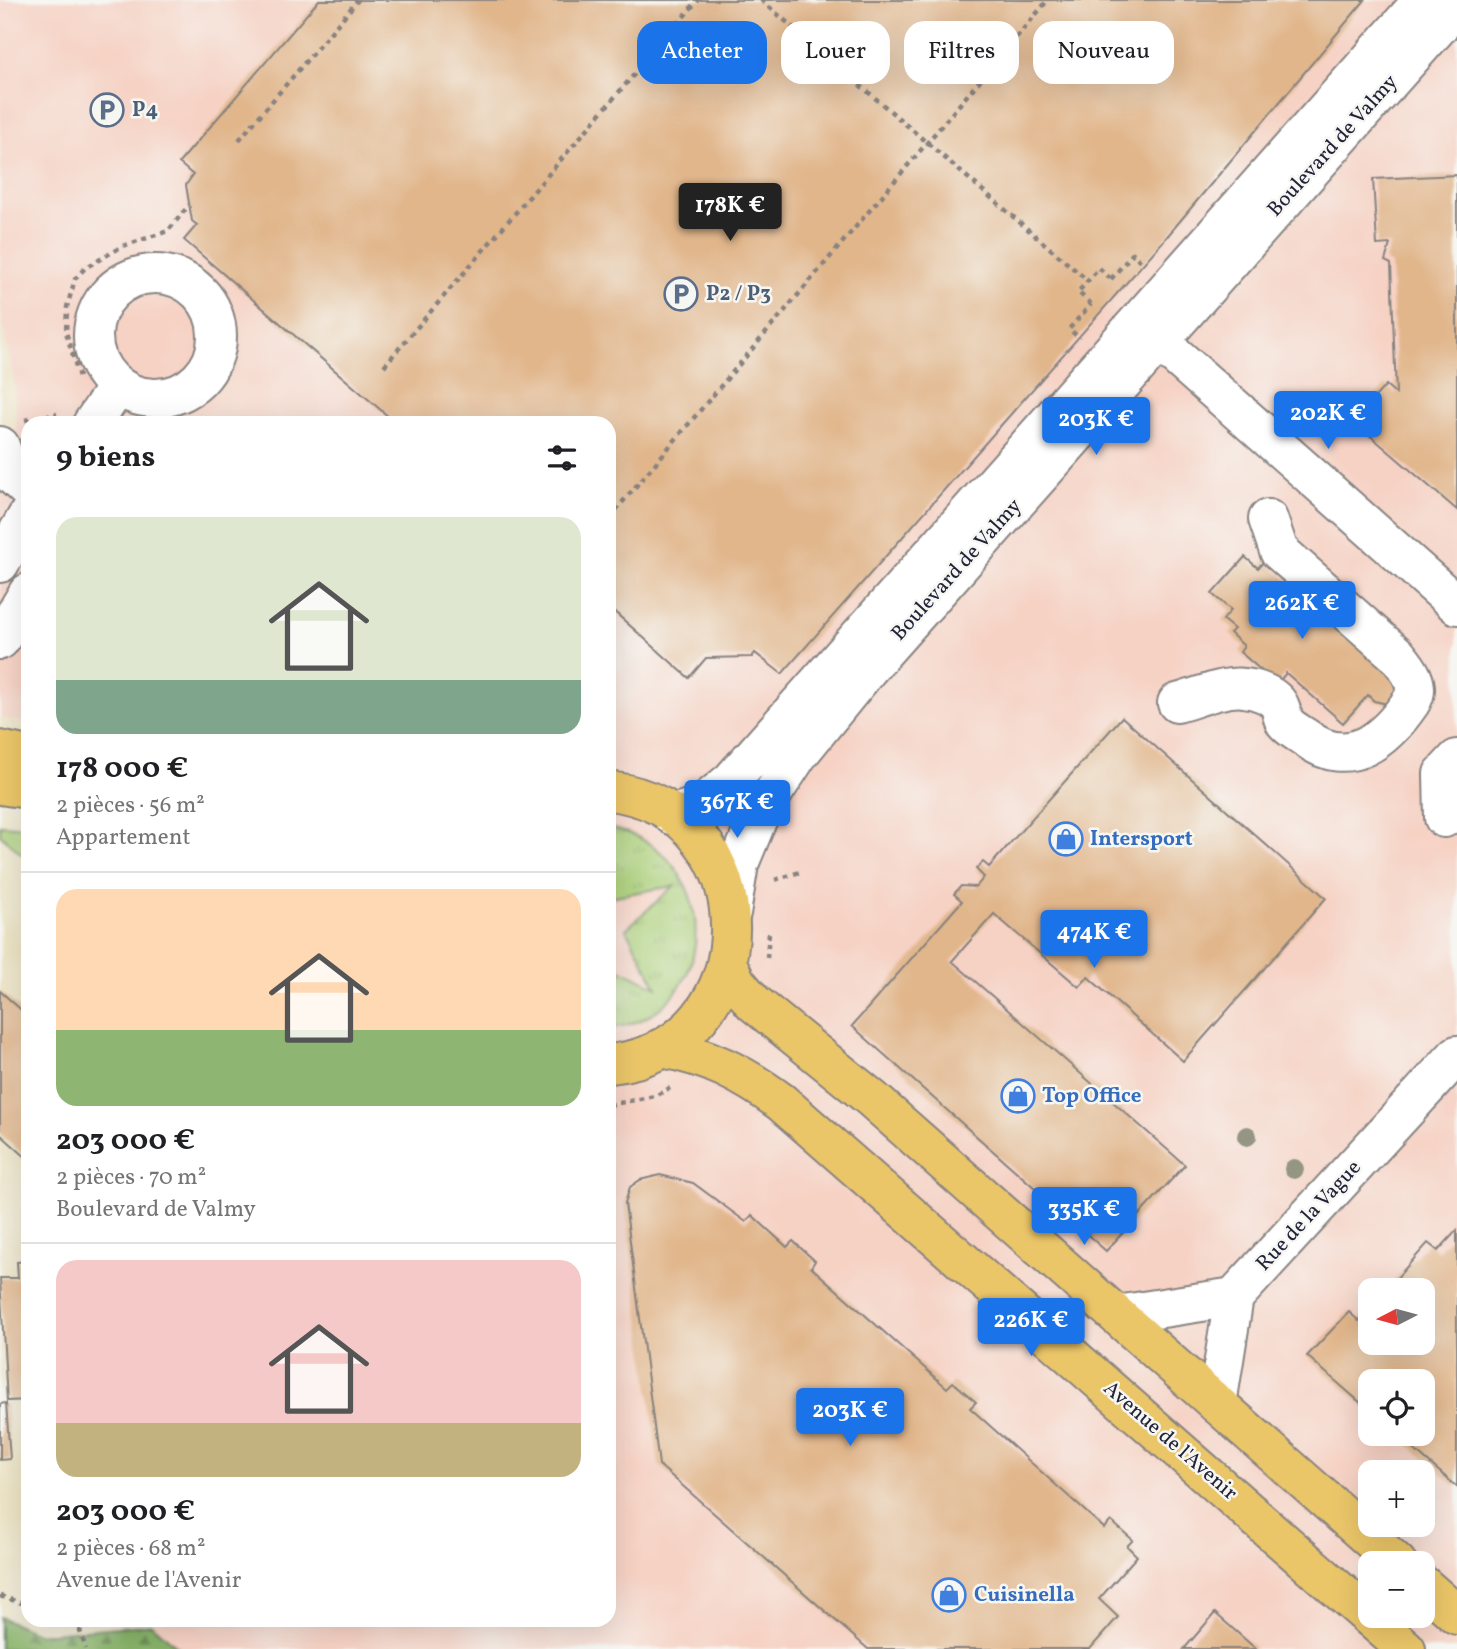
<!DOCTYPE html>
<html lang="fr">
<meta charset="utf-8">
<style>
:root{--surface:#fff;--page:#f6f6f6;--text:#202124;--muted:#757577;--line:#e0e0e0;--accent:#1a73e8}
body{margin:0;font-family:Vollkorn,serif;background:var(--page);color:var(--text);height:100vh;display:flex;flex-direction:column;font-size:26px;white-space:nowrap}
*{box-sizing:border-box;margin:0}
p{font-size:23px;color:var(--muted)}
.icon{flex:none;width:38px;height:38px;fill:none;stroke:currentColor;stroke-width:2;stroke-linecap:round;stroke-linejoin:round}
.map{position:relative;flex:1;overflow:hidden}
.sheet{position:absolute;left:21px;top:416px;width:595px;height:1211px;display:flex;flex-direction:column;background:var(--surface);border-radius:21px;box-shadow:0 7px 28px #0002}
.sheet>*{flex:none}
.hud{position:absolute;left:637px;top:21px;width:665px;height:63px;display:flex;gap:14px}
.needle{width:46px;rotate:264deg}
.controls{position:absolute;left:1358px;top:1278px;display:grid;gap:14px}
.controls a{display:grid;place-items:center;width:77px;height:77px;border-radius:14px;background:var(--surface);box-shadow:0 7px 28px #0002;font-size:35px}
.price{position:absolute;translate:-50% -60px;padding:0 16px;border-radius:7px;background:var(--accent);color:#fff;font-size:23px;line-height:46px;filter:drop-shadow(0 2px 4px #0008)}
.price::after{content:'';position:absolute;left:50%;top:42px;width:21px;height:16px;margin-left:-10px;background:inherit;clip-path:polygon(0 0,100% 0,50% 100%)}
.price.current{background:#222;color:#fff}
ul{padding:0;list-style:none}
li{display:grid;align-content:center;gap:14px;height:371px;padding:0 35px}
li+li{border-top:2px solid var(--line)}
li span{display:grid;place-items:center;height:217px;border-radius:21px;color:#555}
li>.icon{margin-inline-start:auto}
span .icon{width:126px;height:126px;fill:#fffc;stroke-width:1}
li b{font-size:30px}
h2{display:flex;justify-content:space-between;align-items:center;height:84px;padding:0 35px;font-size:30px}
.tag{padding:0 24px;border-radius:21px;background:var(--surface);box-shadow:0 7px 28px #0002;font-size:24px;line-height:63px}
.tag.current{background:var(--accent);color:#fff}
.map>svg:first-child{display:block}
</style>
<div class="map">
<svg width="1457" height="1649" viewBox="0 0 1457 1649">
<defs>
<pattern id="grass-tufts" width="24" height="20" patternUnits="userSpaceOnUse" patternTransform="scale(1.75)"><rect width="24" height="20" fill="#aacf78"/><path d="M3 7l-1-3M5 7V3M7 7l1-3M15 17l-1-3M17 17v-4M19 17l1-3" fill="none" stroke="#92b169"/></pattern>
<pattern id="forest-firs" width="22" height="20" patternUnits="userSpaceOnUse" patternTransform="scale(1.75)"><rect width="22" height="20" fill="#87b268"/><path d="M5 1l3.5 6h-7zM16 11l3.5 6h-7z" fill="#6e9057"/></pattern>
</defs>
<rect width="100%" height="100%" fill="#f6f6f2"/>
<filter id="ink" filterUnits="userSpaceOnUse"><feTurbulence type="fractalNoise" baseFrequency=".0143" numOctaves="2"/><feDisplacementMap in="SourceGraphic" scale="14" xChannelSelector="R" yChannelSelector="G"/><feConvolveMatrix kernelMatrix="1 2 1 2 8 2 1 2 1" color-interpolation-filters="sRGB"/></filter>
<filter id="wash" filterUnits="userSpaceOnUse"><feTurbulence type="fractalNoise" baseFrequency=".00686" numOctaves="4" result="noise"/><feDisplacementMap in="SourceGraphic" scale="28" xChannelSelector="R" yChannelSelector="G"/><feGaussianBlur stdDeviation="1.57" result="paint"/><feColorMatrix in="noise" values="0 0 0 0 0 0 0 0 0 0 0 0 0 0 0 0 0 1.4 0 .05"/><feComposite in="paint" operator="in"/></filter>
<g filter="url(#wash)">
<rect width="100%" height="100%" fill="#ede4c6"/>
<path fill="#f6d2c4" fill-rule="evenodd" d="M0,0H1457V1649H180L152,1624L156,1621L609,1620V424H28V722L0,718V482L16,437L15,386L0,312ZM1370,1290H1423V1342H1370ZM1370,1381H1423V1433H1370ZM1370,1472H1423V1524H1370ZM1370,1563H1423V1615H1370Z"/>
<path fill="url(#grass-tufts)" stroke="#66785a" stroke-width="2" d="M0,825L28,827V860L0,834Z
M609,828C724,849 725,1016 609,1028V964L657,987L626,929L674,886L609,897Z"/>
<path fill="url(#forest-firs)" stroke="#546a52" stroke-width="2" d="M0,1617L39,1634L152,1624L180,1649H0Z"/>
<g id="blocks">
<path fill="#e1b68b" d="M319,0H1365L1165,239L782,674L755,653L752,657L706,658L689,678L609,607V424H397L184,240L197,225L192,221L186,185L193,175L179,163Z
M1457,175V510L1353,421L1386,385L1396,394L1391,264L1385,261L1390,244L1377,245L1373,179Z
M1245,557L1258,568L1265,560L1287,580L1284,583L1290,588L1297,581L1407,687L1392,705L1374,701L1368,695L1343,723L1286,673L1277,684L1240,652L1244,646L1230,633L1234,629L1223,620L1231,610L1212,594Z
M1122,717L1326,898L1183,1061L1088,977L1079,987L994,914L952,961L1185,1165L1106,1251L852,1026L962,901L954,894L961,886L976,887L984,877L976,869L983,862L989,867Z
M0,991L28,1016V1159L0,1134Z
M660,1175L693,1183L746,1222L752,1215L787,1247L793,1241L815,1261L811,1267L947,1388L953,1382L976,1402L970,1408L1104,1528L1111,1521L1133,1540L1127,1546L1137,1556L1099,1599L1118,1617L1090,1649H868L659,1465L625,1203L630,1187L640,1180Z
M1457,1230V1487L1395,1433H1423V1381H1370V1411L1307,1356L1349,1312L1359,1321L1370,1308V1342H1423V1290H1386L1428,1243L1438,1251Z
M28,1261V1400L7,1401L0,1278H18L17,1262Z
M6,1403L10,1459L0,1460V1404Z
M1215,1613L1256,1649H1184Z"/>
</g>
</g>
<g filter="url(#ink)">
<use href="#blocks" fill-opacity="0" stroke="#888380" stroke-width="2"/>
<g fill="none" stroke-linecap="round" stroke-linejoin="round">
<defs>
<path id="minor" d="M93 336a62 62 0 1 1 124 0a62 62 0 1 1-124 0Z
M1160,342L1457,605
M92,424L118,386
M0,446L10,473L28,490
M0,563L28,515
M0,640L28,593
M1177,703C1196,698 1225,685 1244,688C1256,689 1275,695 1280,707C1282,711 1282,718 1285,722C1289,728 1300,734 1306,738C1349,771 1386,739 1411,702C1422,685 1408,668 1397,655L1279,551L1268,519
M672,815L703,804L731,781L1423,0
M1444,818L1443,774L1457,759
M731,913L739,864L760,813L798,755L868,669L1457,6
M1117,1315L1234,1297
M1217,1404L1234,1297L1457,1055"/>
<path id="major" d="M0,750L28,756
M0,785L28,789
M609,791C771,809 770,1048 609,1064
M727,963L736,982L754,1003L871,1098L1397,1563
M661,1048C708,1056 743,1074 781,1102L1406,1649
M1423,1585L1457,1615"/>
</defs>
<use href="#minor" stroke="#888380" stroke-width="42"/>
<use href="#major" stroke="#888380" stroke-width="42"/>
<path stroke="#888380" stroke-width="4.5" stroke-dasharray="5 5" stroke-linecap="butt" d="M239,140L358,0
M1111,279L1133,253L1141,262
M1076,335L1069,329L1091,304
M384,366L698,0
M79,377L66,332L67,307L75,279L85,268L123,246L168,231L189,205
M25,420L57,414
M609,518L1048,0
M775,880L803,871
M767,958L769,932
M609,1105L655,1096L670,1088
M0,1596L28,1605
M85,1620L80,1631L86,1649
M198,1620L206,1625"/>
<use href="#minor" stroke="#fff" stroke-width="38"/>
<use href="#major" stroke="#ebc669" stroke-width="38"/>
<path stroke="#888380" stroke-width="4.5" stroke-dasharray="5 5" stroke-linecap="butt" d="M761,0L1088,281
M1091,304L1078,292L1099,268L1111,279"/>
</g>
<g fill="#949683">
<circle cx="1247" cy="1136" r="10"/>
<circle cx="1294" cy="1169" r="10"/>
</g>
</g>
<defs>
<symbol id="parking-ring" viewBox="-11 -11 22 22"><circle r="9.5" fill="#f6f6f2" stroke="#5c6f8a" stroke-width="1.5"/><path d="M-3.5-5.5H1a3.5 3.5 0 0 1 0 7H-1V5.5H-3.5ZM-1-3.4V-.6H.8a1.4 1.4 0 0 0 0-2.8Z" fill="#5c6f8a"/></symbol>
<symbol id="shop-ring" viewBox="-11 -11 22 22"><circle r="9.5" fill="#f6f6f2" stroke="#3f7fe0" stroke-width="1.5"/><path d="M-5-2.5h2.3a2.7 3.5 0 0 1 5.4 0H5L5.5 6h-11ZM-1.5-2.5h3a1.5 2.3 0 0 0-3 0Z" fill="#3f7fe0"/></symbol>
</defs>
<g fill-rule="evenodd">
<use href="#parking-ring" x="88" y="91" width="38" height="38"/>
<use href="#parking-ring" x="662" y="275" width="38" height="38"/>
<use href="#shop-ring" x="1047" y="820" width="38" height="38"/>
<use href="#shop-ring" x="999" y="1077" width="38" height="38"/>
<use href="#shop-ring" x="930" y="1576" width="38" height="38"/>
</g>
<g text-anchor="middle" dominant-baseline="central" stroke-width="5" stroke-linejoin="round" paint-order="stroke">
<g font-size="21" font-weight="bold" fill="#4e5e75" stroke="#f6f6f2" text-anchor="start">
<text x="132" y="110">P4</text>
<text x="706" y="294">P2 / P3</text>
</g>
<g font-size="21" fill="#22223b" stroke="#f6f6f2">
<text transform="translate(1333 146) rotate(-48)">Boulevard de Valmy</text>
<text transform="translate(957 570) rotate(-48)">Boulevard de Valmy</text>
<text transform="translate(1309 1216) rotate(-47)">Rue de la Vague</text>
<text transform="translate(1170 1441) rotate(41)">Avenue de l'Avenir</text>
</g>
<g font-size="21" font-weight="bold" fill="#366cbe" stroke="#f6f6f2" text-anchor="start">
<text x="1090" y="839">Intersport</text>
<text x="1042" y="1096">Top Office</text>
<text x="974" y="1595">Cuisinella</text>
</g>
</g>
</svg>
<div class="controls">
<a><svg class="needle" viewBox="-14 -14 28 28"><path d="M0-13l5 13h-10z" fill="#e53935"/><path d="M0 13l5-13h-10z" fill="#757577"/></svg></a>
<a><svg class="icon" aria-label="locate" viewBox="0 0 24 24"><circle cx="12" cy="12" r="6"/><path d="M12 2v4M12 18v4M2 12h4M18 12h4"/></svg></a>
<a>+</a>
<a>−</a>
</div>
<b class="price current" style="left:730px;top:243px">178K €</b>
<b class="price" style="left:1328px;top:451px">202K €</b>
<b class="price" style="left:1096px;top:457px">203K €</b>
<b class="price" style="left:1302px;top:641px">262K €</b>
<b class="price" style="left:737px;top:840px">367K €</b>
<b class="price" style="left:1094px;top:970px">474K €</b>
<b class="price" style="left:1084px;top:1247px">335K €</b>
<b class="price" style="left:1031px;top:1358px">226K €</b>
<b class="price" style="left:850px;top:1448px">203K €</b>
<div class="hud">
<a class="tag current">Acheter</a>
<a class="tag">Louer</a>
<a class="tag">Filtres</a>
<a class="tag">Nouveau</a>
</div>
<section class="sheet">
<h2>9 biens<svg class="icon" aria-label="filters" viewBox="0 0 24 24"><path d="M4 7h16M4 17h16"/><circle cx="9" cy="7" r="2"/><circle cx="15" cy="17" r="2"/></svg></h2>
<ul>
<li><span style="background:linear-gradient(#dfe7d0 75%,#7fa58c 0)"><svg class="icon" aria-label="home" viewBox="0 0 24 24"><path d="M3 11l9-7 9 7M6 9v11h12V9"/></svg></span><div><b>178 000 €</b><p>2 pièces · 56 m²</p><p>Appartement</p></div></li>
<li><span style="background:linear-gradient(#ffd9b3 65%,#8fb573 0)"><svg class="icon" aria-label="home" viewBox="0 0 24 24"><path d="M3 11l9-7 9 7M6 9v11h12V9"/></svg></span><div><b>203 000 €</b><p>2 pièces · 70 m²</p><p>Boulevard de Valmy</p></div></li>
<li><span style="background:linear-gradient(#f6c9c9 75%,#c2b280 0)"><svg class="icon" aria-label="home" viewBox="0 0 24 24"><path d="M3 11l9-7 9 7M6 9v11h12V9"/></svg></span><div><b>203 000 €</b><p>2 pièces · 68 m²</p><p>Avenue de l'Avenir</p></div></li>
</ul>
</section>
</div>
